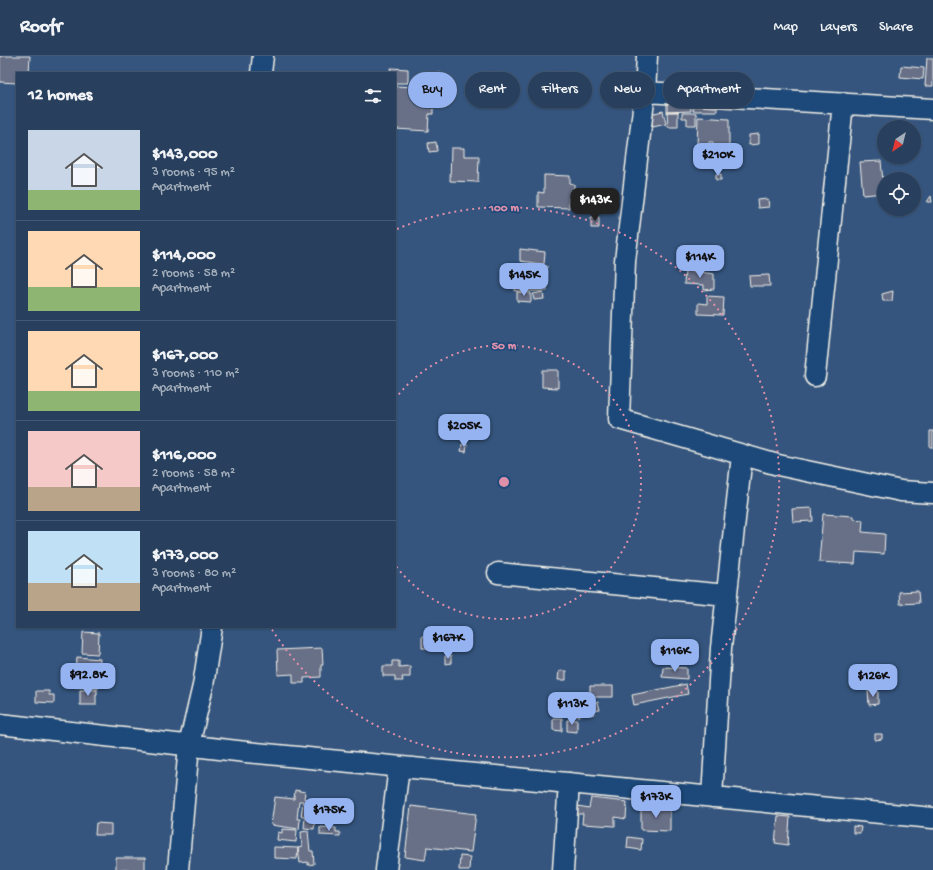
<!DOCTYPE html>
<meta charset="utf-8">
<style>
:root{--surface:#28405e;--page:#304764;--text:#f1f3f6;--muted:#a5afbc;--line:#445973;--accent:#95b2f1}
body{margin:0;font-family:"Gochi Hand",sans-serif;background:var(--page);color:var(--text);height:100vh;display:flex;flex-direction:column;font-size:15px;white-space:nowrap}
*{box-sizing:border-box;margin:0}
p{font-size:13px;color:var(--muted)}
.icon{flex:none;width:22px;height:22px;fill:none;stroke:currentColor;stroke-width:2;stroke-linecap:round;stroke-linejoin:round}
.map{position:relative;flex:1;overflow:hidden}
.details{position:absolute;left:16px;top:16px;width:380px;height:556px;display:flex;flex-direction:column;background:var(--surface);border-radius:0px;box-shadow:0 1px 3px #0004,0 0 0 1px var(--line)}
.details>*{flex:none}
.guide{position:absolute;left:408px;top:16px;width:380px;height:36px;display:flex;gap:8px}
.needle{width:26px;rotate:215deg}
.buttons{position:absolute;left:877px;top:64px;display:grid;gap:8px}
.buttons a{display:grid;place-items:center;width:44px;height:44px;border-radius:50%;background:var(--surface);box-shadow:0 1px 3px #0004,0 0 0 1px var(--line);font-size:20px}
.price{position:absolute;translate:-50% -34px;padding:0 9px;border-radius:8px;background:var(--accent);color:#111;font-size:13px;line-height:26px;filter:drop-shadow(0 1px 2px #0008)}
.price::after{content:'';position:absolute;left:50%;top:24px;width:12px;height:9px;margin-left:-6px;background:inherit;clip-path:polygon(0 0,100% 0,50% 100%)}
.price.active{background:#222;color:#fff}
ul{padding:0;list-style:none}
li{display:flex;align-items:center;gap:12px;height:100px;padding:0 12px}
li+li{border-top:1px solid var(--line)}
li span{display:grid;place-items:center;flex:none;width:112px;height:80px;border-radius:0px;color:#555}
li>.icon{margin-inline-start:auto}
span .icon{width:48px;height:48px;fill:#fffc;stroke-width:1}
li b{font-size:17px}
h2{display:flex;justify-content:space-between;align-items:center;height:48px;padding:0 12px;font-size:17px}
.chip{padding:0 14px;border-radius:18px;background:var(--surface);box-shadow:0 1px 3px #0004,0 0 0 1px var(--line);font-size:14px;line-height:36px}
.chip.active{background:var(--accent);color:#111}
header{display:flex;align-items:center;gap:24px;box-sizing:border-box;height:56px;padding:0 20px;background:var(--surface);border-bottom:1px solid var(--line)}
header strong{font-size:19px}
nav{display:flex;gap:22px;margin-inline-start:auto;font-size:14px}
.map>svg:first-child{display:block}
</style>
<header>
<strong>Roofr</strong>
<nav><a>Map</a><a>Layers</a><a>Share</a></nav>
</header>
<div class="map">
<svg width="933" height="814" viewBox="0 0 933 814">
<rect width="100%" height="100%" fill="#35557e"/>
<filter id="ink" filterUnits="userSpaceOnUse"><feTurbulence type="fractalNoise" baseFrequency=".025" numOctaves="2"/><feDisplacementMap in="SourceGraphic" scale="8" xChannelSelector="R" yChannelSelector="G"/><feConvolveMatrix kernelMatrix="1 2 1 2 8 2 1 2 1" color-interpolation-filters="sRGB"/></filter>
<g filter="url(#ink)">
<path fill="#677088" stroke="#f4f1e8" d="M0,0H30L29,17H17V27L0,26Z
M927,2H933V30H925Z
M901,10L924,12L923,23L900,21Z
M391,12L408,13V27H395V17H390Z
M419,17H441V30H419Z
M395,30L415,31V37L431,38V46L433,47V58H429L428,75L395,73Z
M693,44H717V55H693Z
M690,46L691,55L667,56V47Z
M663,55L666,68L653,71L650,58Z
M667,56H678V71H668Z
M682,57H696V69H687V62H682Z
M698,61L729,63V95H713V86H709V91L697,90Z
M759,78V88L749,89V79Z
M436,86L437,95L429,96L428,87Z
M451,92H464V100H479L478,126L450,125Z
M881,105L884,137L863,139L860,106Z
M716,118H721V124H716Z
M544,119L570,120V127L574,128V143L569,142V152L538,151V136L544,137Z
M931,140L932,146H927Z
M768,143L769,151L758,152L757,144Z
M591,161H599V172H591Z
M520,193L545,196L544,208L520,205Z
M536,210H547V235H515V226H518V215H536Z
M685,214L714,218V233L704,234V229L684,228Z
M769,219L770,230H750L749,220Z
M893,235L892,245H883L882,238Z
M517,236L531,237V246L517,245Z
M543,236L544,243L534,244L533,238Z
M707,240L724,241L723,259L698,258V247L707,248Z
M542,314H558V332L542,331Z
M930,375H933V391H930Z
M462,388H467L466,396L461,395Z
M812,452L813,465L793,466L792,453Z
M823,458L853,460V463L863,464L862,476L885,478L884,498L856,496L855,508L819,506Z
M918,535L919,547L900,548L899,536Z
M83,576L99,577L98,598L82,597Z
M422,580H432L433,592H422Z
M322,592L323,609H321V621L304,622V627H293V618L278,619L277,594Z
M445,600H451V607L445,608Z
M77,601L100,603L98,633L75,631Z
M392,605H399V611L410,610V621H402L403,625H395V620H383V610H392Z
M663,611L687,612V623L662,621Z
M559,615H566V624H558Z
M686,628L688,638L634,649L632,639Z
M590,630H613V641H590Z
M80,634H97V638H96V649H80Z
M36,635H49V639H54V647L36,646Z
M868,635H878V648L869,649Z
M564,644L565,648L558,649L557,645Z
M598,646L600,654L594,655L595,658L590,659L587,648Z
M570,648H580V660H570Z
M564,649L565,655H556L555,650Z
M553,662H562V675L553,674Z
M567,664H577V676L567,675Z
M875,678H882V683L875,684Z
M295,734L305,736L304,743L318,745L314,773L304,772L305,760H301L303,745H299L297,763H300L299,773L271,769L275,741L294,743Z
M591,742L627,746L626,763L615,761V770L582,768L583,758H577L578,750L589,752Z
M411,750L476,758L471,796L427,791L425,804L405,801Z
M641,751L670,752V775L641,774Z
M778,760L790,761L788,789L775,787Z
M96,767L111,768V779H95Z
M853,770L861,771L860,777H853Z
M320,771L336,772V776H340V780L320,779Z
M282,773L297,774L296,786L277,784L278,776L282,777Z
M308,775L310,795H313L314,808L308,809V806L300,807L298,792L302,791L301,776Z
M628,781L642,783L641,794L627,792Z
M274,791L298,792L297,803L274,802Z
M460,800L470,801L469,814H459Z
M116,802H145V814H116Z"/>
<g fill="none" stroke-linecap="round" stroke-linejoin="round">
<defs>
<path id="minor" d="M647,0L645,36L625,205L619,363L778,409L901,435L933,437
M261,17L263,0
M645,36L933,53
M815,320L843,47
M498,517L727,539
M0,668L246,696L933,762
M712,741L721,592L742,399
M178,814L189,689L203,630L212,571
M386,814L399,711
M563,814L569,727"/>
</defs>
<use href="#minor" stroke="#f4f1e8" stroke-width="23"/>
<use href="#minor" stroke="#1f4a7a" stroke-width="20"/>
</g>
</g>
<g fill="none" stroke="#de8fa9" stroke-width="2" stroke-dasharray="2 4">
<path d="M395 343A137 137 0 1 1 395 509"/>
<path d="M397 173A275 275 0 1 1 271 572"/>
</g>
<circle cx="504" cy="426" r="6" fill="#de8fa9" stroke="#1f4a7a" stroke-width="2"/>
<g font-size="12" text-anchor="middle" font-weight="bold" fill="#de8fa9" stroke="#1f4a7a" stroke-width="3.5" stroke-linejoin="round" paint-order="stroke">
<text x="504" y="155">100 m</text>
<text x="504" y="293">50 m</text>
</g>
</svg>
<div class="buttons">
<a><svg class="needle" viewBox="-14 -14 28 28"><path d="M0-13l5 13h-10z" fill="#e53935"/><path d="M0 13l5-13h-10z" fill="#a5afbc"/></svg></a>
<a><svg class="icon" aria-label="locate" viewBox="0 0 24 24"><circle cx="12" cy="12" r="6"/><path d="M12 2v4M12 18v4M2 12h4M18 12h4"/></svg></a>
</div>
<b class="price" style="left:718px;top:121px">$210K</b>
<b class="price active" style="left:595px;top:166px">$143K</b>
<b class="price" style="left:700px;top:223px">$114K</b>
<b class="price" style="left:524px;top:241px">$145K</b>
<b class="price" style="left:464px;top:392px">$205K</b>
<b class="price" style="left:448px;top:604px">$167K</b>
<b class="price" style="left:675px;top:617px">$116K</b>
<b class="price" style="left:88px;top:641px">$92.8K</b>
<b class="price" style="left:873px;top:642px">$126K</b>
<b class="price" style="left:572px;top:670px">$113K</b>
<b class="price" style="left:656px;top:763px">$173K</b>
<b class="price" style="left:329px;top:776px">$175K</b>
<div class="guide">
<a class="chip active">Buy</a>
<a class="chip">Rent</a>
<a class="chip">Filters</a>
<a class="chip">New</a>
<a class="chip">Apartment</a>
</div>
<section class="details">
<h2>12 homes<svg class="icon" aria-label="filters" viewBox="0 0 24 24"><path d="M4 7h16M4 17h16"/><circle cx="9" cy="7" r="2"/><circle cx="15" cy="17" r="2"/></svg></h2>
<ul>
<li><span style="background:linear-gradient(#c9d6e8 75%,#8fb573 0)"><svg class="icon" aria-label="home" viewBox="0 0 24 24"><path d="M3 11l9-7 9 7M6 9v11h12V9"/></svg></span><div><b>$143,000</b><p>3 rooms · 95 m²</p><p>Apartment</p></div></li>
<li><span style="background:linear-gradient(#ffd9b3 70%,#8fb573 0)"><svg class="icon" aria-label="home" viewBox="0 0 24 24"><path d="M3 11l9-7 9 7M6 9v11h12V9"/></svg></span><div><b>$114,000</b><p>2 rooms · 58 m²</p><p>Apartment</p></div></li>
<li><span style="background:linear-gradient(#ffd9b3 75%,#8fb573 0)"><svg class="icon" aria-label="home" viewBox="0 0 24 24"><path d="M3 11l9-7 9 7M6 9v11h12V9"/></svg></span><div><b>$167,000</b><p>3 rooms · 110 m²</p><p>Apartment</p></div></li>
<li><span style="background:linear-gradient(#f6c9c9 70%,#b9a48a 0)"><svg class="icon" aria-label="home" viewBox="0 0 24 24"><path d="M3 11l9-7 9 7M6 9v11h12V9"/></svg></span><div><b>$116,000</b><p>2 rooms · 58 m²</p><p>Apartment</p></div></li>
<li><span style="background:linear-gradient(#bfe0f5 65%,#b9a48a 0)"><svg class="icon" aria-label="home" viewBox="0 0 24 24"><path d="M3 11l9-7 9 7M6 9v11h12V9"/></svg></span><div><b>$173,000</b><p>3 rooms · 80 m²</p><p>Apartment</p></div></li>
</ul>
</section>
</div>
